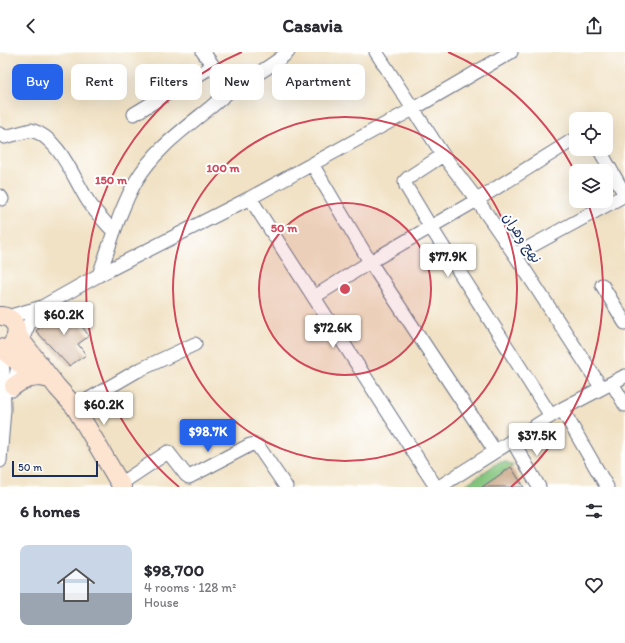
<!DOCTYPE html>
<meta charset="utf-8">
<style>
:root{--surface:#fff;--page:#f7f7f7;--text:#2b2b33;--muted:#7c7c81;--accent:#2563eb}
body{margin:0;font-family:Itim,"Playpen Sans Arabic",sans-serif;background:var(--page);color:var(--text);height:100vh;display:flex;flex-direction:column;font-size:15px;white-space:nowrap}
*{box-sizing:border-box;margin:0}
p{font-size:13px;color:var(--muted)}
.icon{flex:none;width:22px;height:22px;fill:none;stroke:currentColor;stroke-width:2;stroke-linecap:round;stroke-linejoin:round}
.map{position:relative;height:435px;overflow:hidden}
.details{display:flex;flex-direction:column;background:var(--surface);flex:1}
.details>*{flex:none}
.guide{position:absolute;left:12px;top:12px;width:400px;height:36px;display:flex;gap:8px}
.buttons{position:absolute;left:569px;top:60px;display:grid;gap:8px}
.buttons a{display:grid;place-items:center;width:44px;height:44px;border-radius:8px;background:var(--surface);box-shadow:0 4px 16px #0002;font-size:20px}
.scale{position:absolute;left:12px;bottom:10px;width:86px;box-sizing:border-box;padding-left:4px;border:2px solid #1b2f5e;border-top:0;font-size:11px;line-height:14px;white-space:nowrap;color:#1b2f5e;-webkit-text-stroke:3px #fff;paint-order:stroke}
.price{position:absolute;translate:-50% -34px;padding:0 9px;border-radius:4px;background:#fff;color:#222;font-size:13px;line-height:26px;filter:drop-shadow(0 1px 2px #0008)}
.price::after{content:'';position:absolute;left:50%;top:24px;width:12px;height:9px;margin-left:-6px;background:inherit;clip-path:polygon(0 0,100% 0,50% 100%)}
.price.active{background:var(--accent);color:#fff}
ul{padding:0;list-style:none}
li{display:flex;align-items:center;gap:12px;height:100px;padding:0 20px}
li span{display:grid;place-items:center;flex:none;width:112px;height:80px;border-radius:8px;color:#555}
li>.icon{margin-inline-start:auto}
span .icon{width:48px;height:48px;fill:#fffc;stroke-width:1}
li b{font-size:17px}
h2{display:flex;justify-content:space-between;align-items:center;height:48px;padding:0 20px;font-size:17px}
.pill{padding:0 14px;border-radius:8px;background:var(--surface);box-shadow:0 4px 16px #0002;font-size:14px;line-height:36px}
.pill.active{background:var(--accent);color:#fff}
header{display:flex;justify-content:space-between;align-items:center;height:52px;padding:0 20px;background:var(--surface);font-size:18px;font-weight:800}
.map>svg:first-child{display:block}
</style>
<header><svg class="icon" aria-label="back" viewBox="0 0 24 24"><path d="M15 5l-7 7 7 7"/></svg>Casavia<svg class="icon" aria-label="share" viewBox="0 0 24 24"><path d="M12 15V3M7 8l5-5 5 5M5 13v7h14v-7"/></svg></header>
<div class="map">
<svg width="625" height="435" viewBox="0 0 625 435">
<rect width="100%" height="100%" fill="#fff"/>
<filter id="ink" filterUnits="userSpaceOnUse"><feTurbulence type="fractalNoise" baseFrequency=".025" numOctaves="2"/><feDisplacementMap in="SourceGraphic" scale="8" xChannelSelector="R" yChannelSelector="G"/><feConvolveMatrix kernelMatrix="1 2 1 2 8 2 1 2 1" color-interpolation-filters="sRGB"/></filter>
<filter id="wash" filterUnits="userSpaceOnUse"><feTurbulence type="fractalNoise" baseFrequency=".012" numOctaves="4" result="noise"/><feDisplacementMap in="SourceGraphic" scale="16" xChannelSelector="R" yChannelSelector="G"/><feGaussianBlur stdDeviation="0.9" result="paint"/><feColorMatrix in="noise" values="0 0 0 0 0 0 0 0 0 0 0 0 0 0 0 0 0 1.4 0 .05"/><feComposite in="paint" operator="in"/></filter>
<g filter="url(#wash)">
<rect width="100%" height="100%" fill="#f1e2c5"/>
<path fill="#83c57d" stroke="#4f7a6e" d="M499,410H507L513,414L482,435H462Z"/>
<g id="blocks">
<path fill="#cba888" d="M68,255L89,284L78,292L86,303L69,314L36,279L42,274L38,268L46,262L50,268Z
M511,415L524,435H482Z"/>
</g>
</g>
<g filter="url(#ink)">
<use href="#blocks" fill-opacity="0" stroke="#666e82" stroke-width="1"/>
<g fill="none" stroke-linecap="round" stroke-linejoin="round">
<defs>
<path id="street" d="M203,0L231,38
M376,0L443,103L477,148L515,203L601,335
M134,62L213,14
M0,82L5,85L31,78C60,86 73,126 88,149C95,160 105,170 114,180
M599,97L625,143
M443,103L408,126L405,129L406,134L430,174L551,364
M312,112L370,210L495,399
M0,144L2,147
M250,146L436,435
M515,203L625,143
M99,223C110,193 120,157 136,129C154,98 184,77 211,55C218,49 225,43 232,37C251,25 272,15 288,0
M602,233L625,271
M314,245L370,210L477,148L576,86
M7,265L42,255L99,223L250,146L413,57L511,0
M0,304L3,318L4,357L0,409
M612,331L625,353
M12,338C18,323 18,307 22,291C24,281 28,273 33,264
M75,355L137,319L195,292
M562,357L607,435
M512,388L539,435
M120,432L168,400L186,423L189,425L250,393L255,392L258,394L286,435
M439,435L562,357L625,324"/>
<path id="secondary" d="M0,264C16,264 21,281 12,292
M17,283L57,335L75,355L122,435
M0,296L19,311L45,326
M14,334C23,327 31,325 43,325"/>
</defs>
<use href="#street" stroke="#666e82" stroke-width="15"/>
<use href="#secondary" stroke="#666e82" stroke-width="20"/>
<use href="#street" stroke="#fff" stroke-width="13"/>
<use href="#secondary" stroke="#fde4d1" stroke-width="18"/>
</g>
</g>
<circle cx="345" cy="237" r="86" fill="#d1495b" fill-opacity=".12"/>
<g fill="none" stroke="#d1495b" stroke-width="2">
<circle cx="345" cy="237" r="86"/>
<circle cx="345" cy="237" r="172"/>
<path d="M179 435A258 258 0 0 1 242 0M448 0A258 258 0 0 1 576 122M588 151A258 258 0 0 1 511 435"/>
</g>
<g text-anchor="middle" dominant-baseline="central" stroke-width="4" stroke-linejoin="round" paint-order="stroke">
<g font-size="14" fill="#1b2f5e" stroke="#fff">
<text transform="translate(522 186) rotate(56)">نهج وهران</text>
</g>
</g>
<circle cx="345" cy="237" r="6" fill="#d1495b" stroke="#fff" stroke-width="2"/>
<g font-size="12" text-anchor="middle" font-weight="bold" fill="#d1495b" stroke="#fff" stroke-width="4" stroke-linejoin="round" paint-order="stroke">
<text x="223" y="120">100 m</text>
<text x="111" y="132">150 m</text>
<text x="284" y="180">50 m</text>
</g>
</svg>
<div class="buttons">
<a><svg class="icon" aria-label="locate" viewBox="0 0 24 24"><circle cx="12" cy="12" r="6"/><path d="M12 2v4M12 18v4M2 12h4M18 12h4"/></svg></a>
<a><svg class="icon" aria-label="layers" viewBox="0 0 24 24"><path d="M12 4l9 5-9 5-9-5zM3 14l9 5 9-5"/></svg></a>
</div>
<div class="scale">50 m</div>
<b class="price" style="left:448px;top:226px">$77.9K</b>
<b class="price" style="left:64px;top:284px">$60.2K</b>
<b class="price" style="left:333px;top:297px">$72.6K</b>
<b class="price" style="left:104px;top:374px">$60.2K</b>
<b class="price active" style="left:208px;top:401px">$98.7K</b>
<b class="price" style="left:537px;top:405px">$37.5K</b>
<div class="guide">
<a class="pill active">Buy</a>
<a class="pill">Rent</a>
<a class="pill">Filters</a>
<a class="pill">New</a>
<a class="pill">Apartment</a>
</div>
</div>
<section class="details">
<h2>6 homes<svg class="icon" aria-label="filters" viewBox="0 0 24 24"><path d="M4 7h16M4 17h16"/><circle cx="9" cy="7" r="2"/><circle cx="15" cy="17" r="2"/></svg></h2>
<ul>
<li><span style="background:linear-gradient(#c9d6e8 60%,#9aa5b1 0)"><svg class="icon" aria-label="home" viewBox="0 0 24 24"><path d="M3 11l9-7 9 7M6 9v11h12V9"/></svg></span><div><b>$98,700</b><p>4 rooms · 128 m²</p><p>House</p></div><svg class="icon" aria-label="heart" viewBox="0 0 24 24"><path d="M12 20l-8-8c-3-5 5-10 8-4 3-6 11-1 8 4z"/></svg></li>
</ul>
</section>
